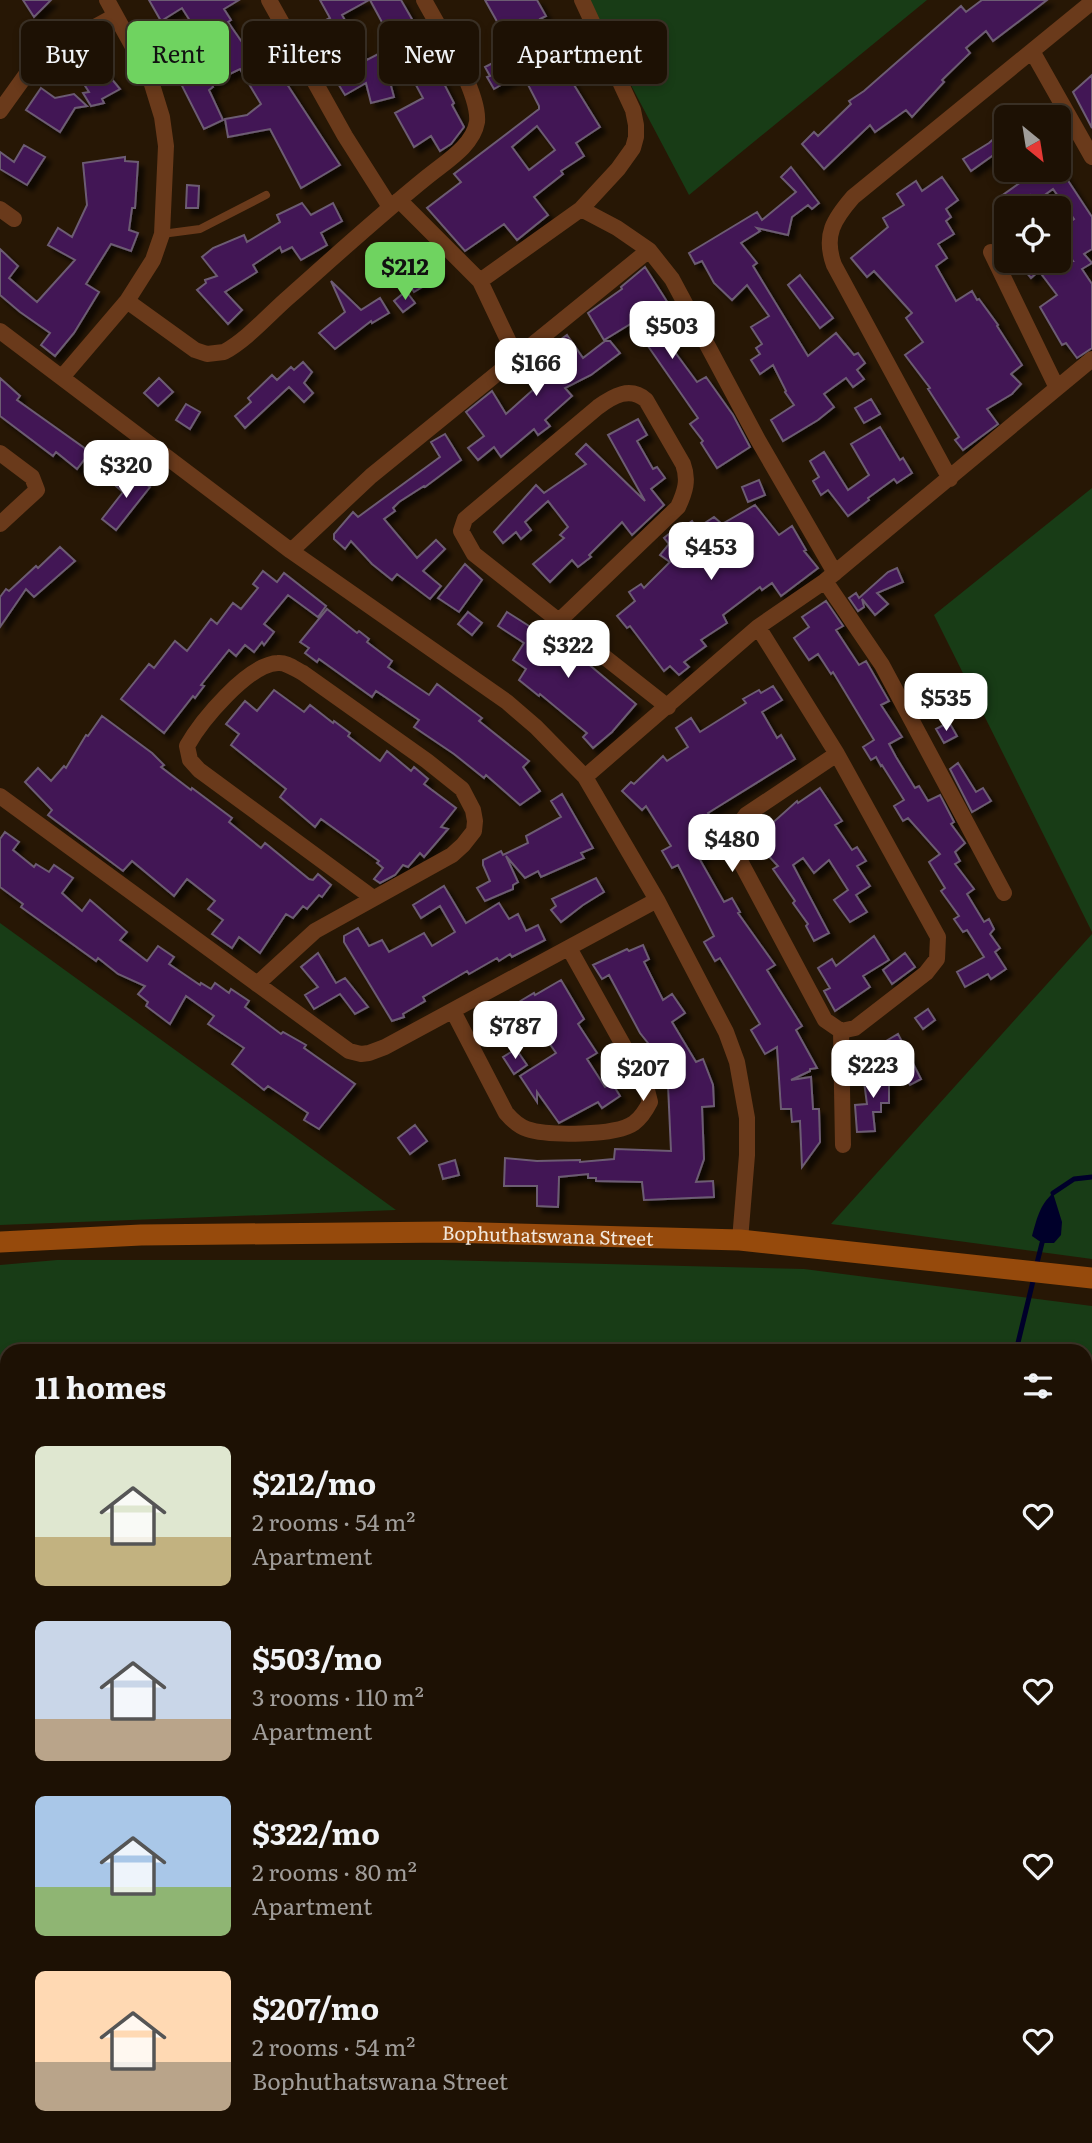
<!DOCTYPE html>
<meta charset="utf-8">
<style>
:root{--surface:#1d1104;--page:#251a0e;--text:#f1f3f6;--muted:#a09d9a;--line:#3b3126;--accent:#6fd360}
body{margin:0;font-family:Literata,serif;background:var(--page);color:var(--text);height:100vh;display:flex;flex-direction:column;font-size:26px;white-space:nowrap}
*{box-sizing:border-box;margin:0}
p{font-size:23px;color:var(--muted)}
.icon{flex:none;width:38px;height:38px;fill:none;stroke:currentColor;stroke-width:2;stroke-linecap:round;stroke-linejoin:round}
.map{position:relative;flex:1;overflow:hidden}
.details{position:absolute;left:0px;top:1344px;width:1092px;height:800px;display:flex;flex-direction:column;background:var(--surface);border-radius:21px 21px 0 0;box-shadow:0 4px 10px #0003,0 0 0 2px var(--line)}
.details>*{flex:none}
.guide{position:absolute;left:21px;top:21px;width:700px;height:63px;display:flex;gap:14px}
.needle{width:46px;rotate:150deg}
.tools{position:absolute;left:994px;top:105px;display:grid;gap:14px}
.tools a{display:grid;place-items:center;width:77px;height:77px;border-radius:10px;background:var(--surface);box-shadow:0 4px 10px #0003,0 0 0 2px var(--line);font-size:35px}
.price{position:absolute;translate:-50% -60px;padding:0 16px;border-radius:14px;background:#fff;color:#222;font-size:23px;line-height:46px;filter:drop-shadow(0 2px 4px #0008)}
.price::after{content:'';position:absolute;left:50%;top:42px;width:21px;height:16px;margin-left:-10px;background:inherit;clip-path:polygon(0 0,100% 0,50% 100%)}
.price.active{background:var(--accent);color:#111}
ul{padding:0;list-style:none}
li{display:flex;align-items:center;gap:21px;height:175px;padding:0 35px}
li span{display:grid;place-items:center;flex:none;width:196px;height:140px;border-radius:10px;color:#555}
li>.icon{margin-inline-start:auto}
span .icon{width:84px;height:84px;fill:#fffc;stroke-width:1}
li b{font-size:30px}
h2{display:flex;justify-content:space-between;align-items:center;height:84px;padding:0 35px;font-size:30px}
.pill{padding:0 24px;border-radius:10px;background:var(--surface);box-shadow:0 4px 10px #0003,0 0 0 2px var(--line);font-size:24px;line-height:63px}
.pill.active{background:var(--accent);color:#111}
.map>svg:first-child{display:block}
</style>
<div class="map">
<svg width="1092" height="2143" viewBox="0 0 1092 2143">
<defs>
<filter id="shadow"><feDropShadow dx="5.5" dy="5.5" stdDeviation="2" flood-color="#0009"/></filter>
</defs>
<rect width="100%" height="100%" fill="#271705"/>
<path fill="#183c16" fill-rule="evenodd" d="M586,0H927L689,195Z
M1092,488V932L934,615Z
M0,923L396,1210L0,1225Z
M1092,934V1259L831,1224Z
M57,1260H443L804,1269L1092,1306V2143H0V1265ZM7,1351H1085V2137H7Z"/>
<path fill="#00002a" d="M1053,1193L1062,1222L1061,1235L1054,1243H1042L1032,1236C1037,1219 1039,1206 1053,1193Z
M792,2137H856L855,2143H793Z
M884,2137H961L958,2143H886Z"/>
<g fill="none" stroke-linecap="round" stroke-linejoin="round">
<path stroke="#00002a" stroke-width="5" d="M1053,1193L1074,1179L1092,1177
M1036,1267L1042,1243
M1016,1351L1034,1277
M1085,2113L1092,2082
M1070,2143L1072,2137"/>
</g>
<path fill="#431255" stroke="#6c5c73" stroke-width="2" fill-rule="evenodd" filter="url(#shadow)" d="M23,0H51L34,17Z
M149,0H239L224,9L231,20L228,22L253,58L267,51L274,63L276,61L284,73L281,75L340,165L301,188L270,129L228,137L225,119L247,115L261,104L240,69L211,83L213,87L209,90L223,120L204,129L178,78L189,72L173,48L197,32L182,8L161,21Z
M320,0H369L342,15L367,60L382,52L394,97L371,103L366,83L345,95L337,82L353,73L324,21L330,18Z
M370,0H401L428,47L426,49L454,103L452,105L464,127L451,144L440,151L431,136L414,147L395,113L423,98Z
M485,0H537L546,16L540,19L566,72L600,127L576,143L584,156L561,171L563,174L534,197L548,215L517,240L504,224L465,251L427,208L461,182L454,174L539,109V106L522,73L494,89L487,77L490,76L485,67L514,52ZM537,126L555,150L529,170L512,147Z
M982,0H1047L993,41L986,31L966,48L970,53L942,80L944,82L912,117L906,110L875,132L870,125L824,169L802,144L814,132L818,136L851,104L849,101L864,91L961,6L966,12Z
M91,54L120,89L102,99L104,103L91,106L83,93L89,92L71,64L85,55L86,57Z
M1092,75V128L1073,92Z
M41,88L55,98L74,94L87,106L75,108L60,132L26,110Z
M1006,128V146L971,171L963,159L989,143Z
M24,145L45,157L27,185L0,169V152L14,162Z
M125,157V161L138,162L135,208H132L129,230L138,233L131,251L111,244L86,284L99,292L74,333L55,356L41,345L50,333L20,312L0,295V249L18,266L9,278L37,302L75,260L48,245L58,228L72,237L87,205L83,163Z
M791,167L819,203L812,209L808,205L792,217L788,235L757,228L760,231L741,243L757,263L753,266L808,356L836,333L854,355L858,353L865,363L857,370L864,379L853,387L846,378L824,394L834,407L818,420L783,441L771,420L794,405L785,392L786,391L773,365L760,374L751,360L760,354L756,348L762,344L751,327L769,316L747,285L732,300L714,283L702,261L695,264L689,253L757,212L762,220L796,192L781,177Z
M1012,170H1061L1092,217V249L1084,254L1092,263L1082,269L1092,284V348L1077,358L1066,343L1062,345L1040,307L1057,295L1039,271L1031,278L1017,261H1073L1059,240V231L1074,219L1053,189L1035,202L1030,195L1012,208H1006V212L997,199L1021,182Z
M942,177L958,200L946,209L951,217L946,221L954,234L938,244L947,258L936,266L956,301L972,291L977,300L979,299L998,325L997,326L1022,365L1011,374L1021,384L1012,394L987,409L998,424L963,450L955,440L959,437L928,389L930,388L905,355L923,342L906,318L912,313L874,271L867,277L851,258L888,227L883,218L904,205L897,194L916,181L922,191Z
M187,185L199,186L198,208H186Z
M302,203L311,215L333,203L342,221L321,233L327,245L301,260L292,247L282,252L280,247L253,265L257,272L225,292L242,310L228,324L197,290L206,283L205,280L217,276L202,257L213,248L244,235L247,242L280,222L277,215Z
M419,244L441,273L437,278L414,292L393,259Z
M645,267L687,333L669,344L697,382L706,377L733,415L750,447L717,468L701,443L703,441L690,424L698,418L632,323L604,340L588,313L622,289L621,287Z
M800,275L833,318L820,328L788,285Z
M331,281L361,310L380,298L389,313L372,323L371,321L335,349L319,333L345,312Z
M406,291L415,303L403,312L394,301Z
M567,335L583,358L605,341H610L620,353L591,375L565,388L572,396L545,420L550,426L538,435L534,429L501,457L494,447L478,460L468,448L484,436L466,412L492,391L506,414L535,388L523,375L556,355L550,347Z
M303,362L312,372L304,383L313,393L304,402L289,387L245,428L235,416L251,402L248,398L272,375L277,380L291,367L294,370Z
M0,378L20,396L17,400L90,452L77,469L56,452L53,456L0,416Z
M159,378L173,392L158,406L144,393Z
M871,399L880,414L864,423L855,408Z
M186,404L200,412L190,429L176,420Z
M638,419L647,435L637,441L653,469L657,467L665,478L651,489L664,505L632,535L622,522L589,555L591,557L578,567L572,560L550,582L533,564L564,538L560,535L568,527L548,501L525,522L531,530L521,539L516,532L503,543L494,532L536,485L544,493L586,464L576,454L586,444L645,501L608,435Z
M880,427L900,460L903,458L912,473L897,483L894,479L868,498L869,500L848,516L828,490L821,495L813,481L819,477L810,461L824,452L848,490L869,475L851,444Z
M445,434L461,460L425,487L424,486L399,502L393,508L395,511L384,519L417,558L436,540L445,549L423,571L441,586L430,599L397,574L392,580L372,564L351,541L345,549L334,539V534L353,512L358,517L440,457L431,442Z
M127,471L150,487L116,530L102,519L123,492L116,486Z
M759,480L765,495L748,502L742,487Z
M755,505L779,535L792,526L806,550L804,551L818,568L781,596L772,583L762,590L760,587L723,615L727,623L701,640L706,646L684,662L689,667L679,675L670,666L664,671L630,626L627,628L617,616L635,601L629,592L641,584L644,588L670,562L660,555L669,544L664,538L675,529L677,531L692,521L697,528L714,517L722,524Z
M60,547L75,561L34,597L26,589L0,627V597L6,589L9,591L36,566L38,568Z
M465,564L482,580L459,612L438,598Z
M897,568L903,582L877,593L888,604L875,615L862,599L864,607L858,611L849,598L856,593L859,598L888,572Z
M263,571L277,582L284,573L326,606L318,617L288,595L264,624L274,632L264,645L262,642L254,652L245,645L236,656L229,650L201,685L204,686L195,698L193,696L164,733L121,699L149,664L154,668L175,641L187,651L211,619L217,624L233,603L241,609L258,588L253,584Z
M826,601L843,626L836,630L859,665L866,661L889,701L881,705L902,737L889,744L896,757L915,788L919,786L928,801L940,795L954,822L951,824L965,843L955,852L960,861L955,864L974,889L967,894L984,922L989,919L994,929L990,934L1000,948L995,952L1006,969L991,979L988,974L965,987L957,972L984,957L967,930L963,932L954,919L959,916L941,891L945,888L929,862L940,854L908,818L903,821L894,806L904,800L882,765L881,766L876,757L871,760L863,747L874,740L833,672L831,674L818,654L809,660L794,638L809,627L802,617Z
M327,609L357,633L359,631L369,639L367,642L392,661L388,667L429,695L437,684L482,718L479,721L529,761L523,767L540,791L520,805L486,775L484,778L454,754L414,727L419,720L376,691L372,697L319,659L317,662L305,653L309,648L300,642Z
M468,612L482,623L472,635L458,624Z
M507,612L540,633L546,624L583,653L580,657L636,704L612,732L593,748L583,737L587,733L540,694L539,696L519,680L526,669L513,660L524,643L498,626Z
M773,686L782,700L762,712L777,738L781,735L795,759L708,813L714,822L694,835L705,854L699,858L724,902L732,898L740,912L738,913L775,965L767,970L802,1026L796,1030L817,1068L810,1069V1071L791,1080L811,1077L813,1109H819L820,1142L802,1167L800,1121L792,1122L791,1109H781L777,1047L765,1054L751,1030L760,1024L720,958L715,961L704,942L714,936L678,865L672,868L662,851L671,846L646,806L642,810L622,791L631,782L634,784L663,756L667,761L688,747L676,728L691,718L700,732L746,703L743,699L759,690L761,693Z
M274,690L304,712L310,705L333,723L334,721L350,733L348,736L380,761L387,751L411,771L414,767L428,779L424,784L456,808L441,827L448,829L424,857L420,853L408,867L403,865L395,875L380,883L374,879L383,868L377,863L379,861L321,819L315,827L280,797L286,789L231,745L239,734L226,724L245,701L257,711Z
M102,716L152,753L164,765L161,767L191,790L192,788L232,818L229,822L261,848L265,843L309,879L313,880L318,874L331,885L322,897L319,895L307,909L303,906L293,918L286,914L260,953L239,937L232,948L212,934L223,920L208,909L215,901L187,879L174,896L132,861L123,871L48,815L52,810L25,782L38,768L51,781L64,766L66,768L86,735L88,736Z
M949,722L957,736L944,743L936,729Z
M958,763L976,792L983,788L991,801L972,812L950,769Z
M820,788L842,821L835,825L852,850L857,847L866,861L857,866L870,886L856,895L867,912L850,922L834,900L848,890L829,860L814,873L803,858L793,865L829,933L814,941L806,926L808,924L793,903L795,901L773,869L778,866L761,848L766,843L759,835L797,801L798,803Z
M562,794L593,848L581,853L584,858L541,877L538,871L525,878L506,856L518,882L513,885V889L485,901L477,888L490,881L483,865V860L501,851L503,855L528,843L526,836L561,817L551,801Z
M5,832L19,842L13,850L34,867L36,864L49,872L54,865L73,878L62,893L82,911L90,900L127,932L120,940L147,961L158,946L174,957L169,964L200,985L201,983L211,989L215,983L229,993L231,989L249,1001L245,1007L281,1034L283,1032L306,1045L304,1048L355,1084L319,1129L304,1120L308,1113L268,1086L264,1090L232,1064L244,1048L208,1024L214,1016L186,996L170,1024L146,1006L148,1002L138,994L145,986L118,974L98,958L96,961L21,907L23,904L0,887V839Z
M596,878L604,892L583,905L561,922L551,910L556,906L552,899Z
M444,886L466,923L499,903L509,919L518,914L526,931L538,925L545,940L512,957L510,954L499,961L497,958L469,974L467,971L423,997L425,1001L403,1014L404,1017L392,1021L344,942V936L358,928L369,946L382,940L389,952L424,933L432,946L455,932L440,906L421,918L413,905Z
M874,936L889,960L863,976L870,987L835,1011L824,991L830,988L818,968L832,959L836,966Z
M643,945L649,959L644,962L663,1000L672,994L685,1013L672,1022L696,1062L703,1059L713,1085L714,1106L702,1107L704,1159L696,1182L713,1181L714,1197L644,1200L642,1182L596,1181V1178H588V1174L559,1177L558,1207L537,1206V1186H504L505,1158L537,1161L580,1160V1162L614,1159L615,1149L671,1151L668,1085L665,1075L672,1073L640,1033L609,975L602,979L593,965L627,949L629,951Z
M318,953L336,983L345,978L368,1007L355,1014L340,994L314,1009L305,995L318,987L301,967Z
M905,953L915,967L892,984L883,970Z
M561,980L584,1019L578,1024L597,1053L587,1059L605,1087L612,1083L620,1096L602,1108L598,1102L559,1123L537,1092V1102L520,1076L556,1053L534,1021L503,1041L490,1021L522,1000L534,993L535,995Z
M928,1009L935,1020L923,1029L915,1018Z
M898,1034L921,1079L910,1085L886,1041Z
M516,1049L527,1065L514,1074L503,1057Z
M889,1070V1103H881V1112H873L875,1131L857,1132L855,1105L867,1104L863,1074Z
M415,1125L427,1141L410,1154L398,1138Z
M455,1160L459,1175L443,1179L439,1165Z"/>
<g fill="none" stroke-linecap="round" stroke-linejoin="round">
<path stroke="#6a3a1b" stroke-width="8" d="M162,234L200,229L266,195"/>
<path stroke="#6a3a1b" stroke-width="16" d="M269,0L345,136L390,207
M1032,51L1092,157
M0,111L28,72L45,54L115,16
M399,200L480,281L517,359
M0,209L14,219
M581,209L617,228L649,250L672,279L758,440L835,573
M991,252L1057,388
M480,281L581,209L618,169L633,148L636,137V125L633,110L582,0
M127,301L195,350L207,354L224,352C248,339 269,314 290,296C335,256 380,215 427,177C445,162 473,146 477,122C480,92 439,28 424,0
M0,331L291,551L507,702L536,727L585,777L657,900L726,1032L737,1062L747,1118V1155L740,1240
M63,376L127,301L153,260L162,234L166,146L162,117L150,78L107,0
M0,453L32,477L37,490L0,524
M950,479L834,265C823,235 834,219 853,197L1092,2
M291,551L371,476L649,250
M825,581L882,665L1004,893
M559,621L678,507C685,492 689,480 683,464L646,400C630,386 613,396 598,407L465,519L461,531L474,554L668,707
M758,627L837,754L938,937L937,959L926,973L855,1028L841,1031L825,1020L739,859C729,840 733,831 746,815L837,754
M585,777L758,627L825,581L1092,359
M0,796L349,1051L361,1054L369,1053L385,1047L657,900
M257,984L315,931L452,855L463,845L474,831L475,821L473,810L462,789L427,761L303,673C295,669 286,662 278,663C248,664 201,721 187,746L190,760L199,770L373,898
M453,1011L506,1113C512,1120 518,1126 527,1129C548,1136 616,1136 634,1123C642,1117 646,1110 650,1102L646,1086L569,948
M841,1031L843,1145"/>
<path stroke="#964a0c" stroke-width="21" id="s1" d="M0,1242L141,1235L447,1232L740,1240L1092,1278"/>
</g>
<g text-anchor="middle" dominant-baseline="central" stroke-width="5" stroke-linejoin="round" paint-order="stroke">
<g font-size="19" fill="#f2e7db" stroke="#0b0501">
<text stroke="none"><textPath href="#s1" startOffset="548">Bophuthatswana Street</textPath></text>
</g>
</g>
</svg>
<div class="tools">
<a><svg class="needle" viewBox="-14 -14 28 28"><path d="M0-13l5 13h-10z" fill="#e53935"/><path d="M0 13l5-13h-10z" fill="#a09d9a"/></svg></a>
<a><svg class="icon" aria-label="locate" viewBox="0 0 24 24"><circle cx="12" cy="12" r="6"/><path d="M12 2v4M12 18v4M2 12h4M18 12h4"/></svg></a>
</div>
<b class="price active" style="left:405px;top:302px">$212</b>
<b class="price" style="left:672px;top:361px">$503</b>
<b class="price" style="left:536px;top:398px">$166</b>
<b class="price" style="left:126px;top:500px">$320</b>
<b class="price" style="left:711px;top:582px">$453</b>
<b class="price" style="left:568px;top:680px">$322</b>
<b class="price" style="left:946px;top:733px">$535</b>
<b class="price" style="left:732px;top:874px">$480</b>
<b class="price" style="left:515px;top:1061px">$787</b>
<b class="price" style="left:873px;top:1100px">$223</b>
<b class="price" style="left:643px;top:1103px">$207</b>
<div class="guide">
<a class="pill">Buy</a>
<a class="pill active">Rent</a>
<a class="pill">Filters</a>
<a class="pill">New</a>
<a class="pill">Apartment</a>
</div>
<section class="details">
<h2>11 homes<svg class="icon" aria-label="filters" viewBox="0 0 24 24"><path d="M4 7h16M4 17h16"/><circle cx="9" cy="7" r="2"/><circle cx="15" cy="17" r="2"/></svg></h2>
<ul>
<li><span style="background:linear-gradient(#dfe7d0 65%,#c2b280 0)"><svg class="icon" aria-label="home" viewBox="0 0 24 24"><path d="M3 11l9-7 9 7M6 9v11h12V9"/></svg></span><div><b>$212/mo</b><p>2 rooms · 54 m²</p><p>Apartment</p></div><svg class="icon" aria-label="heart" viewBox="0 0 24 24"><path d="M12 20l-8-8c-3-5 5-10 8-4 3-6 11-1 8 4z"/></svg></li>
<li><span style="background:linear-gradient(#c9d6e8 70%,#b9a48a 0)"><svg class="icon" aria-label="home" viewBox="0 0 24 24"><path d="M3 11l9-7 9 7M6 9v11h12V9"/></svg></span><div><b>$503/mo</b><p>3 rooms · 110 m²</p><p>Apartment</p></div><svg class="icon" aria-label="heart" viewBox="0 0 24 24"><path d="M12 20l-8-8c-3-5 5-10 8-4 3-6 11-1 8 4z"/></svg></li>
<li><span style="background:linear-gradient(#a9c7e8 65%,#8fb573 0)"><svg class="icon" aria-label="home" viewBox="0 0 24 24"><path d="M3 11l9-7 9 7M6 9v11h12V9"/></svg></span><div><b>$322/mo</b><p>2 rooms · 80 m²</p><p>Apartment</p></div><svg class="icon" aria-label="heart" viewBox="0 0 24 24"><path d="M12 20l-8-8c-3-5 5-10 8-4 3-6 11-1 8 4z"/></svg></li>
<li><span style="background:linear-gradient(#ffd9b3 65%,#b9a48a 0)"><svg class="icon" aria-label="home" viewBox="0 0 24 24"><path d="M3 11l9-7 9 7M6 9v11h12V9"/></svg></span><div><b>$207/mo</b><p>2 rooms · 54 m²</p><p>Bophuthatswana Street</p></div><svg class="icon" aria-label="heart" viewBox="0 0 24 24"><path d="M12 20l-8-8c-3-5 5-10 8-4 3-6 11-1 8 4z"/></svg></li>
</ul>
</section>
</div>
